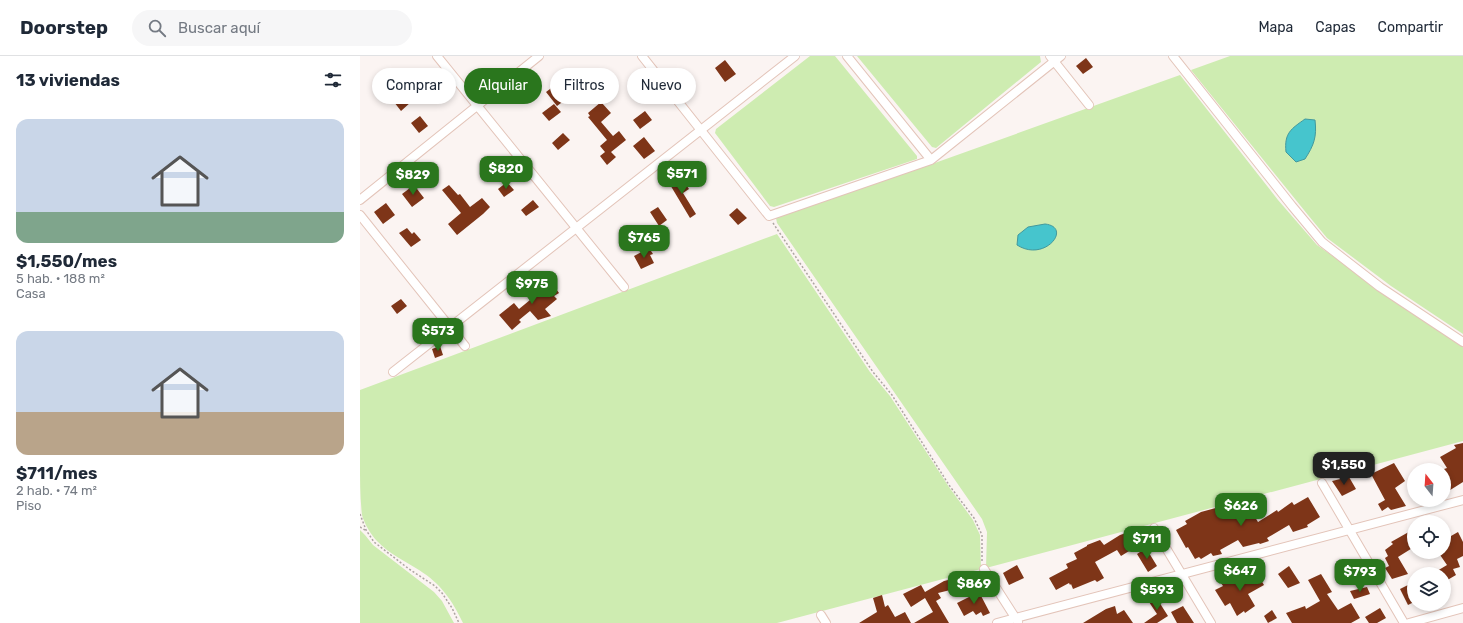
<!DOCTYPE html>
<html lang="es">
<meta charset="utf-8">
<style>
:root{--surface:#fff;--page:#f6f6f7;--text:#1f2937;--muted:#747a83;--line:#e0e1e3;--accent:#2a761d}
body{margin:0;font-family:Rubik,sans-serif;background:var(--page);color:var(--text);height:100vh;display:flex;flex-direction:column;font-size:15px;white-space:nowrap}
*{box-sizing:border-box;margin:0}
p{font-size:13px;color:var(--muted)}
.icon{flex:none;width:22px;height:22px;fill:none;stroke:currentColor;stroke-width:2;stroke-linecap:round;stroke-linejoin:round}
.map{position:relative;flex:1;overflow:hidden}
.side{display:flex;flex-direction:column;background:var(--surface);width:360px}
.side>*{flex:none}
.banner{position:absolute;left:12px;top:12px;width:380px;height:36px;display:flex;gap:8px}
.needle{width:26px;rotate:343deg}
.fabs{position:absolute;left:1047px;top:407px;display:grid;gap:8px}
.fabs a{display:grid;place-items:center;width:44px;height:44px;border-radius:50%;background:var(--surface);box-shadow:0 2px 6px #0003;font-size:20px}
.price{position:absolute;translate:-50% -34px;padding:0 9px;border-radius:8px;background:var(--accent);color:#fff;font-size:13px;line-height:26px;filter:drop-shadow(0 1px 2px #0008)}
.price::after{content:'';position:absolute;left:50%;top:24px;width:12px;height:9px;margin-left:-6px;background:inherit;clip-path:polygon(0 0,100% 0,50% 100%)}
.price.current{background:#222;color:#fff}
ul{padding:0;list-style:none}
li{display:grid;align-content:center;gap:8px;height:212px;padding:0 16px}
li span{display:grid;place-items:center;height:124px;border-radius:12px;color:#555}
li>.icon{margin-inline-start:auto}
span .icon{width:72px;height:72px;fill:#fffc;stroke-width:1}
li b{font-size:17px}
h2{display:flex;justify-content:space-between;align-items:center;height:48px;padding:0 16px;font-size:17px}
.tag{padding:0 14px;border-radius:18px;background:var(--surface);box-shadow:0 2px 6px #0003;font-size:14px;line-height:36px}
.tag.current{background:var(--accent);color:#fff}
header{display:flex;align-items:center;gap:24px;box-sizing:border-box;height:56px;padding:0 20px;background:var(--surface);border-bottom:1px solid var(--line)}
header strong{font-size:19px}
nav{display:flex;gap:22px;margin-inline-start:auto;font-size:14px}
.search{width:280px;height:36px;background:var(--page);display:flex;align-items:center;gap:10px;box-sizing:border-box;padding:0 14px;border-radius:22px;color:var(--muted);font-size:15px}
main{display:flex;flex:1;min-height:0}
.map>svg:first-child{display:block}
</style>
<header>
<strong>Doorstep</strong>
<div class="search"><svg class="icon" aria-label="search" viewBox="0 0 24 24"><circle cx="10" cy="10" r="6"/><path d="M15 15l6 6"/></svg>Buscar aquí</div>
<nav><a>Mapa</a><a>Capas</a><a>Compartir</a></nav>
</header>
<main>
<section class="side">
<h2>13 viviendas<svg class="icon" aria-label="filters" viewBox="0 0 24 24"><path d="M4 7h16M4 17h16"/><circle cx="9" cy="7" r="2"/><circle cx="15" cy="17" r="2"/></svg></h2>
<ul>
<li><span style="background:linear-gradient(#c9d6e8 75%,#7fa58c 0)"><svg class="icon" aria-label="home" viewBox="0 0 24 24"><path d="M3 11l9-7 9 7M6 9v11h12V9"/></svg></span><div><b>$1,550/mes</b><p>5 hab. · 188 m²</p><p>Casa</p></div></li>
<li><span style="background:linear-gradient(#c9d6e8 65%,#b9a48a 0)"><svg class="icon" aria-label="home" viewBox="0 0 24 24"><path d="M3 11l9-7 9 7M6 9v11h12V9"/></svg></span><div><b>$711/mes</b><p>2 hab. · 74 m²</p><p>Piso</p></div></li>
</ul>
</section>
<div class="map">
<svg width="1103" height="567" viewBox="0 0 1103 567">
<rect width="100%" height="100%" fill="#fbf4f2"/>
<path fill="#ceecb1" d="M450,0H475L557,100V103L414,151L410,150L355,77L356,73Z
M497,0H680L681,6L576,92L572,91Z
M870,0H1103V278L1031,230L967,182L948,159L831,14Z
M820,19L918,144L957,189L1103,291V385L626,512L627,476L622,463L417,167L416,162L572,108Z
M417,178L510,316L530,340L589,431L613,464L620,479L621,513L417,567H103C92,544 81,528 59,514C45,505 29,498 17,485C11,479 4,467 2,459C0,442 0,424 0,407C0,383 0,359 0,334Z
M0,474L5,479L13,489L74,536L82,545L94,567H0Z"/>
<path fill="#46c5cd" stroke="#43999d" d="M945,63L955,64C957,81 954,89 945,103L936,106L926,96C924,77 931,73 945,63Z
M685,168C713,171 685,207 657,189L658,179L668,171Z"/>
<path fill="#7e3518" d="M726,2L733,11L723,18L716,10Z
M365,4L376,18L365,26L355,12Z
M277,17L282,23L276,28L271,22Z
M198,27L209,41L197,50L186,36Z
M243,28L250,37L237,47L230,39Z
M45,38L51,46L41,55L34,46Z
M241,46L251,57L241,66L253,80L259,75L266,84L251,96L256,101L247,109L240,100L245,96L240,90L247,84L228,61L230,60L228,57Z
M194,48L201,56L189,65L182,57Z
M285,55L292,64L280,73L273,64Z
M60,60L68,70L59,77L51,67Z
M203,77L210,84L198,94L192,87Z
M284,81L295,95L284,103L273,90Z
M320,120L329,133L323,137L336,158L330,162L309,127Z
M147,126L154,134L144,141L138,133Z
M54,129L64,142L52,151L42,138Z
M89,129L98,139L100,138L110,151L122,142L130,151L123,158L97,179L88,168L101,157L82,134Z
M173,144L179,151L166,160L161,154Z
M26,147L35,159L23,168L14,156Z
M298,151L307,164L299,170L290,156Z
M377,152L387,162L378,169L369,159Z
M47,172L52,178L54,176L61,184L51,191L39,177Z
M295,172L300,179L291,184L287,177Z
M289,192L293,198L290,199L294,207L281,213L274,200Z
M188,222L199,237L194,240L197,243L185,253L191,260L178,264L170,255L159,264L161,266L152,274L139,259L154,247L159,253L170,244L166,239Z
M41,243L47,250L37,258L31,250Z
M80,290L83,299L75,302L72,293Z
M1103,387V426L1087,436L1084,431V413L1087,412L1080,401L1096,392L1094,389Z
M1034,407L1045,425L1035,432L1046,450L1031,454L1028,451L1022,455L1018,448L1025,444L1011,418Z
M989,421L996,433L982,440L972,425Z
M948,441L960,461L947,469L948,471L933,476L929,469L907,482L909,485L900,488L899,487L883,491L878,484L860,494L862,498L853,500L851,497L841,503L839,501L835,503L828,491L826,492L816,474L827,468L825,465L841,456L874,447L879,456L889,451L898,466L917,454L918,456L932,446L934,449Z
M1054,473V491L1038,501L1048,518L1032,523L1025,512L1029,510L1025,502L1028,500L1025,494L1033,488L1031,486Z
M769,476L772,483L770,484L774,492L761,500L757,494L735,506L744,522L737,526L735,524L713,533L711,528L710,529L709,527L696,534L689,522L708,512L706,508L717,503L714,497L727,490V489L740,484L744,489L760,479Z
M1098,476L1103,486V500L1097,503L1100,511L1093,513L1096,519L1084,526V518H1072L1087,509L1078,496H1084V484Z
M786,492L797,510L788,516L777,498Z
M657,509L664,522L649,529L643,517Z
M929,510L940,527L928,532L918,518Z
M895,514L904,529L888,538L895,550L885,557L884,555L877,560L870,547L865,550L855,534L863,530L861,527L875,518L879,524Z
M605,517L611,529L578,537L581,542L576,545L589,567H554L573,556L565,542L551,551L543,538L561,529L565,536L584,525L596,522Z
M961,518L972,536L967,538L978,554L991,547L1000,562L991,567H932L926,557L945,550L946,553L960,545L948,524Z
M1048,529L1054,541V546L1048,549L1040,533Z
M1007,531L1010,538L994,543L990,535Z
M619,536L630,557L623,560L621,556L616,559L613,555L604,560L597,547Z
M794,538L808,560L797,567H784L797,558L787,543Z
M522,539L525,551L528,549L535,561L545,556L551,567H499L517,556L513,542Z
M755,550L757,558L764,554L773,567H723L746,553Z
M823,550L834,567H817L811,556Z
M1020,552L1026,562L1017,567H1009L1005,561Z
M912,554L917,562L908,567L904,560Z"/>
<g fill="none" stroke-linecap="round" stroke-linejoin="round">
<defs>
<path id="street" d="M77,0L264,231
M282,0L409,160L571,104L701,0
M487,0L571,104
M690,0L729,49
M813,0L932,150L962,186L1020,231L1103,286
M0,144L179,0
M0,159L105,290
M33,316L435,0
M962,427L1044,567
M794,472L851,567
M624,513L658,566
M461,559L466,567
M637,567L1103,444
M1049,567L1103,552"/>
</defs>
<use href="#street" stroke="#e3c4b9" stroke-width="10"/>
<path stroke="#ada4a2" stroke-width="1.5" stroke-dasharray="2 2" stroke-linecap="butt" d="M413,167L513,316L532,339L589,429L614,462L622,479V505
M0,458L6,474L14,486L49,513L75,530L82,537L92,552L99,567
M0,471L5,474"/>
<use href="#street" stroke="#fff" stroke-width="8"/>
</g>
</svg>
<div class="fabs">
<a><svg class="needle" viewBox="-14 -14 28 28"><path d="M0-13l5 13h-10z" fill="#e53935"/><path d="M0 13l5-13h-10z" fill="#747a83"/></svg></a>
<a><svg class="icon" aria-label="locate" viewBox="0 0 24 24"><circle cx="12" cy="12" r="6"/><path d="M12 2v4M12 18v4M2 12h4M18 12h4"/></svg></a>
<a><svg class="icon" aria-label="layers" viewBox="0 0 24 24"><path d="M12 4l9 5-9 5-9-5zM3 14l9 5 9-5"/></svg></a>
</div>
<b class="price" style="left:146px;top:134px">$820</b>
<b class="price" style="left:322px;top:139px">$571</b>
<b class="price" style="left:53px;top:140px">$829</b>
<b class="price" style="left:284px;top:203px">$765</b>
<b class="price" style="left:172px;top:249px">$975</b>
<b class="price" style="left:78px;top:296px">$573</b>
<b class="price current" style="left:984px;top:430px">$1,550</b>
<b class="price" style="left:881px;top:471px">$626</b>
<b class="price" style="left:787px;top:504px">$711</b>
<b class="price" style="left:880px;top:536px">$647</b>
<b class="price" style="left:1000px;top:537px">$793</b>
<b class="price" style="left:614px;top:549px">$869</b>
<b class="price" style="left:797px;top:555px">$593</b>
<div class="banner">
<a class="tag">Comprar</a>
<a class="tag current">Alquilar</a>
<a class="tag">Filtros</a>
<a class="tag">Nuevo</a>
</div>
</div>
</main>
